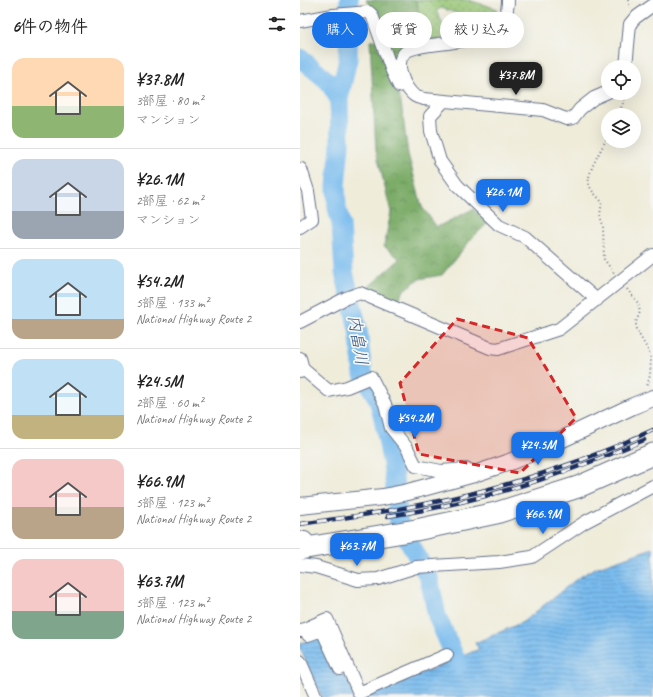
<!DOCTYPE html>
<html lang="ja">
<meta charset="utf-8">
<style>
:root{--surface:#fff;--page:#f6f6f6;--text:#222;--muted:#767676;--line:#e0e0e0;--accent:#1a73e8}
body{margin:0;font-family:Caveat,"Klee One",sans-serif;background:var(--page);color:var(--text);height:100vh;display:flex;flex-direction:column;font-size:15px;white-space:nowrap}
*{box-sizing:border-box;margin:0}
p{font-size:13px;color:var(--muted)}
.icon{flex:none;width:22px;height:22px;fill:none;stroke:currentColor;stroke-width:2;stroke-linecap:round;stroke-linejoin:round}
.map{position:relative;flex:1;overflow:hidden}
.drawer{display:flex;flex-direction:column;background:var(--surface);width:300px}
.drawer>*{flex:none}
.guide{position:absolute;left:12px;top:12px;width:281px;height:36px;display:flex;gap:8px}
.buttons{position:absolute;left:301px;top:60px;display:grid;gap:8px}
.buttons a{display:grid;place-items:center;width:40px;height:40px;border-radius:50%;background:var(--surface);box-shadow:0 4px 16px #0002;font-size:20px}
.price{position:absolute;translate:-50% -34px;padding:0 9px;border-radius:8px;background:var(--accent);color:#fff;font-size:13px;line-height:26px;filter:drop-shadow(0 1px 2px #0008)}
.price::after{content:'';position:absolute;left:50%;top:24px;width:12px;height:9px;margin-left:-6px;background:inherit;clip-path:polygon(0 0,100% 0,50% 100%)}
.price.current{background:#222;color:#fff}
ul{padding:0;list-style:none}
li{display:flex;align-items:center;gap:12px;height:100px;padding:0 12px}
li+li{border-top:1px solid var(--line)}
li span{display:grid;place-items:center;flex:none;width:112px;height:80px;border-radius:12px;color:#555}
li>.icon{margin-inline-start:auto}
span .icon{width:48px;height:48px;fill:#fffc;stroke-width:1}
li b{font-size:17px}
h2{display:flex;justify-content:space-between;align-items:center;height:48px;padding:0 12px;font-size:17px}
.pill{padding:0 14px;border-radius:18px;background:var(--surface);box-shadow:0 4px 16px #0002;font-size:14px;line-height:36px}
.pill.current{background:var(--accent);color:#fff}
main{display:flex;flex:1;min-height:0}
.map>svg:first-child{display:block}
</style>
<main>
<section class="drawer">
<h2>6件の物件<svg class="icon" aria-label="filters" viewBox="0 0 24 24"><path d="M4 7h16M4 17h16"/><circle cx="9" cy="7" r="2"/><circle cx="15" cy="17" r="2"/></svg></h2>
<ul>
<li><span style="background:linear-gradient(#ffd9b3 60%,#8fb573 0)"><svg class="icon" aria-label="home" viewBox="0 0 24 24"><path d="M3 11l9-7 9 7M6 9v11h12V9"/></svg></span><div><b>¥37.8M</b><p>3部屋 · 80 m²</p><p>マンション</p></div></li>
<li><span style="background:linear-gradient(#c9d6e8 65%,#9aa5b1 0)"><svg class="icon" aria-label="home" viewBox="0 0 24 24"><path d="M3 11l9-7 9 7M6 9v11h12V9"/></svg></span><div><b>¥26.1M</b><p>2部屋 · 62 m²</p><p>マンション</p></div></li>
<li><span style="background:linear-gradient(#bfe0f5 75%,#b9a48a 0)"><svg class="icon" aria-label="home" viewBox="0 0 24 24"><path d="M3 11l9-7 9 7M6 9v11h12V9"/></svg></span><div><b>¥54.2M</b><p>5部屋 · 133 m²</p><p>National Highway Route 2</p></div></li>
<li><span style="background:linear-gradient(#bfe0f5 70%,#c2b280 0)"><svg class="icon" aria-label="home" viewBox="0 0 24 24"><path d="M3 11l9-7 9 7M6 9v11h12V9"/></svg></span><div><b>¥24.5M</b><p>2部屋 · 60 m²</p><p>National Highway Route 2</p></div></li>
<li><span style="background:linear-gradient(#f6c9c9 60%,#b9a48a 0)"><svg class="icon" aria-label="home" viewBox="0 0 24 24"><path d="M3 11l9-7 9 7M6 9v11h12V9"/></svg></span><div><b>¥66.9M</b><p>5部屋 · 123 m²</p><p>National Highway Route 2</p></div></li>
<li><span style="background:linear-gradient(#f6c9c9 65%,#7fa58c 0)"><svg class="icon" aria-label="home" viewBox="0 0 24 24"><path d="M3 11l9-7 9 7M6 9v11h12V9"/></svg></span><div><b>¥63.7M</b><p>5部屋 · 123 m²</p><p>National Highway Route 2</p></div></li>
</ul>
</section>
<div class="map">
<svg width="353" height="697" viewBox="0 0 353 697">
<defs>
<pattern id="green-dots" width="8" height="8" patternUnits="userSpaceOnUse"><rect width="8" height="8" fill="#9ac877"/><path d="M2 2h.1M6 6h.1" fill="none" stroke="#7da365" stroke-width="1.8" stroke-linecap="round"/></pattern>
<pattern id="forest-crowns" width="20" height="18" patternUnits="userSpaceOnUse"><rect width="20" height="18" fill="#7bac68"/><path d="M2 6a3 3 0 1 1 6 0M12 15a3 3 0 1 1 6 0" fill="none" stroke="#648c59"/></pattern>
<pattern id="water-rules" width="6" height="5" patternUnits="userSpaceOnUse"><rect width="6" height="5" fill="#79bcee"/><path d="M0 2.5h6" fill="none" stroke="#6299c4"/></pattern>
</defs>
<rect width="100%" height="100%" fill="#f6f6f2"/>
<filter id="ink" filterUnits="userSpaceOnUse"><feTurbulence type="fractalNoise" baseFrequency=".025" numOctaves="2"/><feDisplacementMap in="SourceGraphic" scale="8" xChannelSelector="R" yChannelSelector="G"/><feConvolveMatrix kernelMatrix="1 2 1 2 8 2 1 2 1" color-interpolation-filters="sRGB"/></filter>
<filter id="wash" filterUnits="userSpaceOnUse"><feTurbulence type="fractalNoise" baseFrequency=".012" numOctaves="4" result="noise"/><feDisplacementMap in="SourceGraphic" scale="16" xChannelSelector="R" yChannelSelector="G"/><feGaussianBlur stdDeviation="0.9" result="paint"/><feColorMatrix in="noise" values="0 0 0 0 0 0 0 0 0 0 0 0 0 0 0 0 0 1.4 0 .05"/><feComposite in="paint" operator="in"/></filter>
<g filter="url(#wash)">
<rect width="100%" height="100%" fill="#efecda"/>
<path fill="url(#green-dots)" stroke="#5a7c6a" d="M116,0H168L198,9L192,25L141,8L136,11L150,37L108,45V35L120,19Z"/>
<path fill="url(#forest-crowns)" stroke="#4b6e63" d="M66,0H116L120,19L108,35V45L92,64L74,13Z
M76,40L86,68L101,102L108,154L122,207L137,227L173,209L189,222L173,237L142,275L119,279L105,289L96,303L65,290L100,259L84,246L91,212L76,151L70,41Z"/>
<path fill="url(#water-rules)" stroke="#4a76a6" d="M353,548V697H67L179,649L175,643L223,622L278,578L295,568Z
M24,632L55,697H22L0,648V644Z"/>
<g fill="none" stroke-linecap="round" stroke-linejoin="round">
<path stroke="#79bcee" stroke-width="19" d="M49,0L48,59L39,99L40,145L36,186L37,208L41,224L44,272L58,329L63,374L78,399L83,418L93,470L99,523L129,578L137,616L158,664
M0,58L28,81L39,99"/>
</g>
</g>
<g filter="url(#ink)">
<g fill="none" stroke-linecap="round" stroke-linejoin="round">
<defs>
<path id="street" d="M208,0C208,5 207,11 205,15C191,40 156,42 131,45C125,46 112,48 107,51C92,60 104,89 115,96C118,98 121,98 124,99L243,110L266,119L273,118L280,109L294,98L308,92
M0,21L33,15L69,12L72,15L92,71L99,86
M326,67L330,24L335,18L353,5
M143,102L130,116L131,131L140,161L157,185L199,225L225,237L297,300
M0,227L12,219L8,191L1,169
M0,322L46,298L60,293L190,348L198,349L259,329L353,255
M0,358L3,369L0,372
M3,369L29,391L47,387L71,377L85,404L91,428L107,448L116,466L141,471L166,469L174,474
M0,538H5L7,540L8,548
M0,565L16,567L58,580L78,579L116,567L199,562L232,557L285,522L353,486
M0,631L27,619L59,693L147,655
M8,635L22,630L40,669
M0,661L16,697"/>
<path id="secondary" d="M0,506L83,497L108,492L174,474L207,463L239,450L333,406L353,398"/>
<path id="highway" d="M0,549L116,530L196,513L278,487L353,454"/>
</defs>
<use href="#street" stroke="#657189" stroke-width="14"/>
<use href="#secondary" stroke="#657189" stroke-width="18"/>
<use href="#highway" stroke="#657189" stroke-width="23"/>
<path stroke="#657189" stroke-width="2" stroke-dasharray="1 3" stroke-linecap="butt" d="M328,0L330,8
M318,115L324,101V93
M308,136C303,147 286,173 289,184C290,190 298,197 302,202L300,215L303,226L304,259L314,273
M327,289L338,303L340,312L336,322V329L349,352L351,360L350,375L347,387"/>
<use href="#street" stroke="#fff" stroke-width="12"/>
<use href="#secondary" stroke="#fff" stroke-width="16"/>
<use href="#highway" stroke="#fff" stroke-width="21"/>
<defs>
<path id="rail" d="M88,516C176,503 262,476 344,440
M0,524C66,515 132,505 197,487C248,473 304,453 353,430"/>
</defs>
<use href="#rail" stroke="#1b2f5e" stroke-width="4.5"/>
<use href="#rail" stroke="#f6f6f2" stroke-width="3" stroke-dasharray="9" stroke-linecap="butt"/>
</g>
</g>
<path fill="#d62828" fill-opacity="0.2" stroke="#d62828" stroke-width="3" stroke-dasharray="8 5" stroke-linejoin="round" d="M157,319L228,338L276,418L220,473L119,454L100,383Z"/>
<g text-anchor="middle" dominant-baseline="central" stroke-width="3.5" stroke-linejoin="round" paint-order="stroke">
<g font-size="17" font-style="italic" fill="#375989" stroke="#f6f6f2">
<text transform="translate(58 340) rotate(81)">内畠川</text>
</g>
</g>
</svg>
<div class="buttons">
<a><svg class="icon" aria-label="locate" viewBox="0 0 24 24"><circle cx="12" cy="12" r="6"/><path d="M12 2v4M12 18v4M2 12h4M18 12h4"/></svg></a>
<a><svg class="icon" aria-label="layers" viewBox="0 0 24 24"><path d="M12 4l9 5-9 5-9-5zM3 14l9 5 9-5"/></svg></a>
</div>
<b class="price current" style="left:216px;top:96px">¥37.8M</b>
<b class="price" style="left:203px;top:213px">¥26.1M</b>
<b class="price" style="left:115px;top:439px">¥54.2M</b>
<b class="price" style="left:238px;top:466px">¥24.5M</b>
<b class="price" style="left:243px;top:535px">¥66.9M</b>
<b class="price" style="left:57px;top:567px">¥63.7M</b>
<div class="guide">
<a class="pill current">購入</a>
<a class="pill">賃貸</a>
<a class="pill">絞り込み</a>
</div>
</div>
</main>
